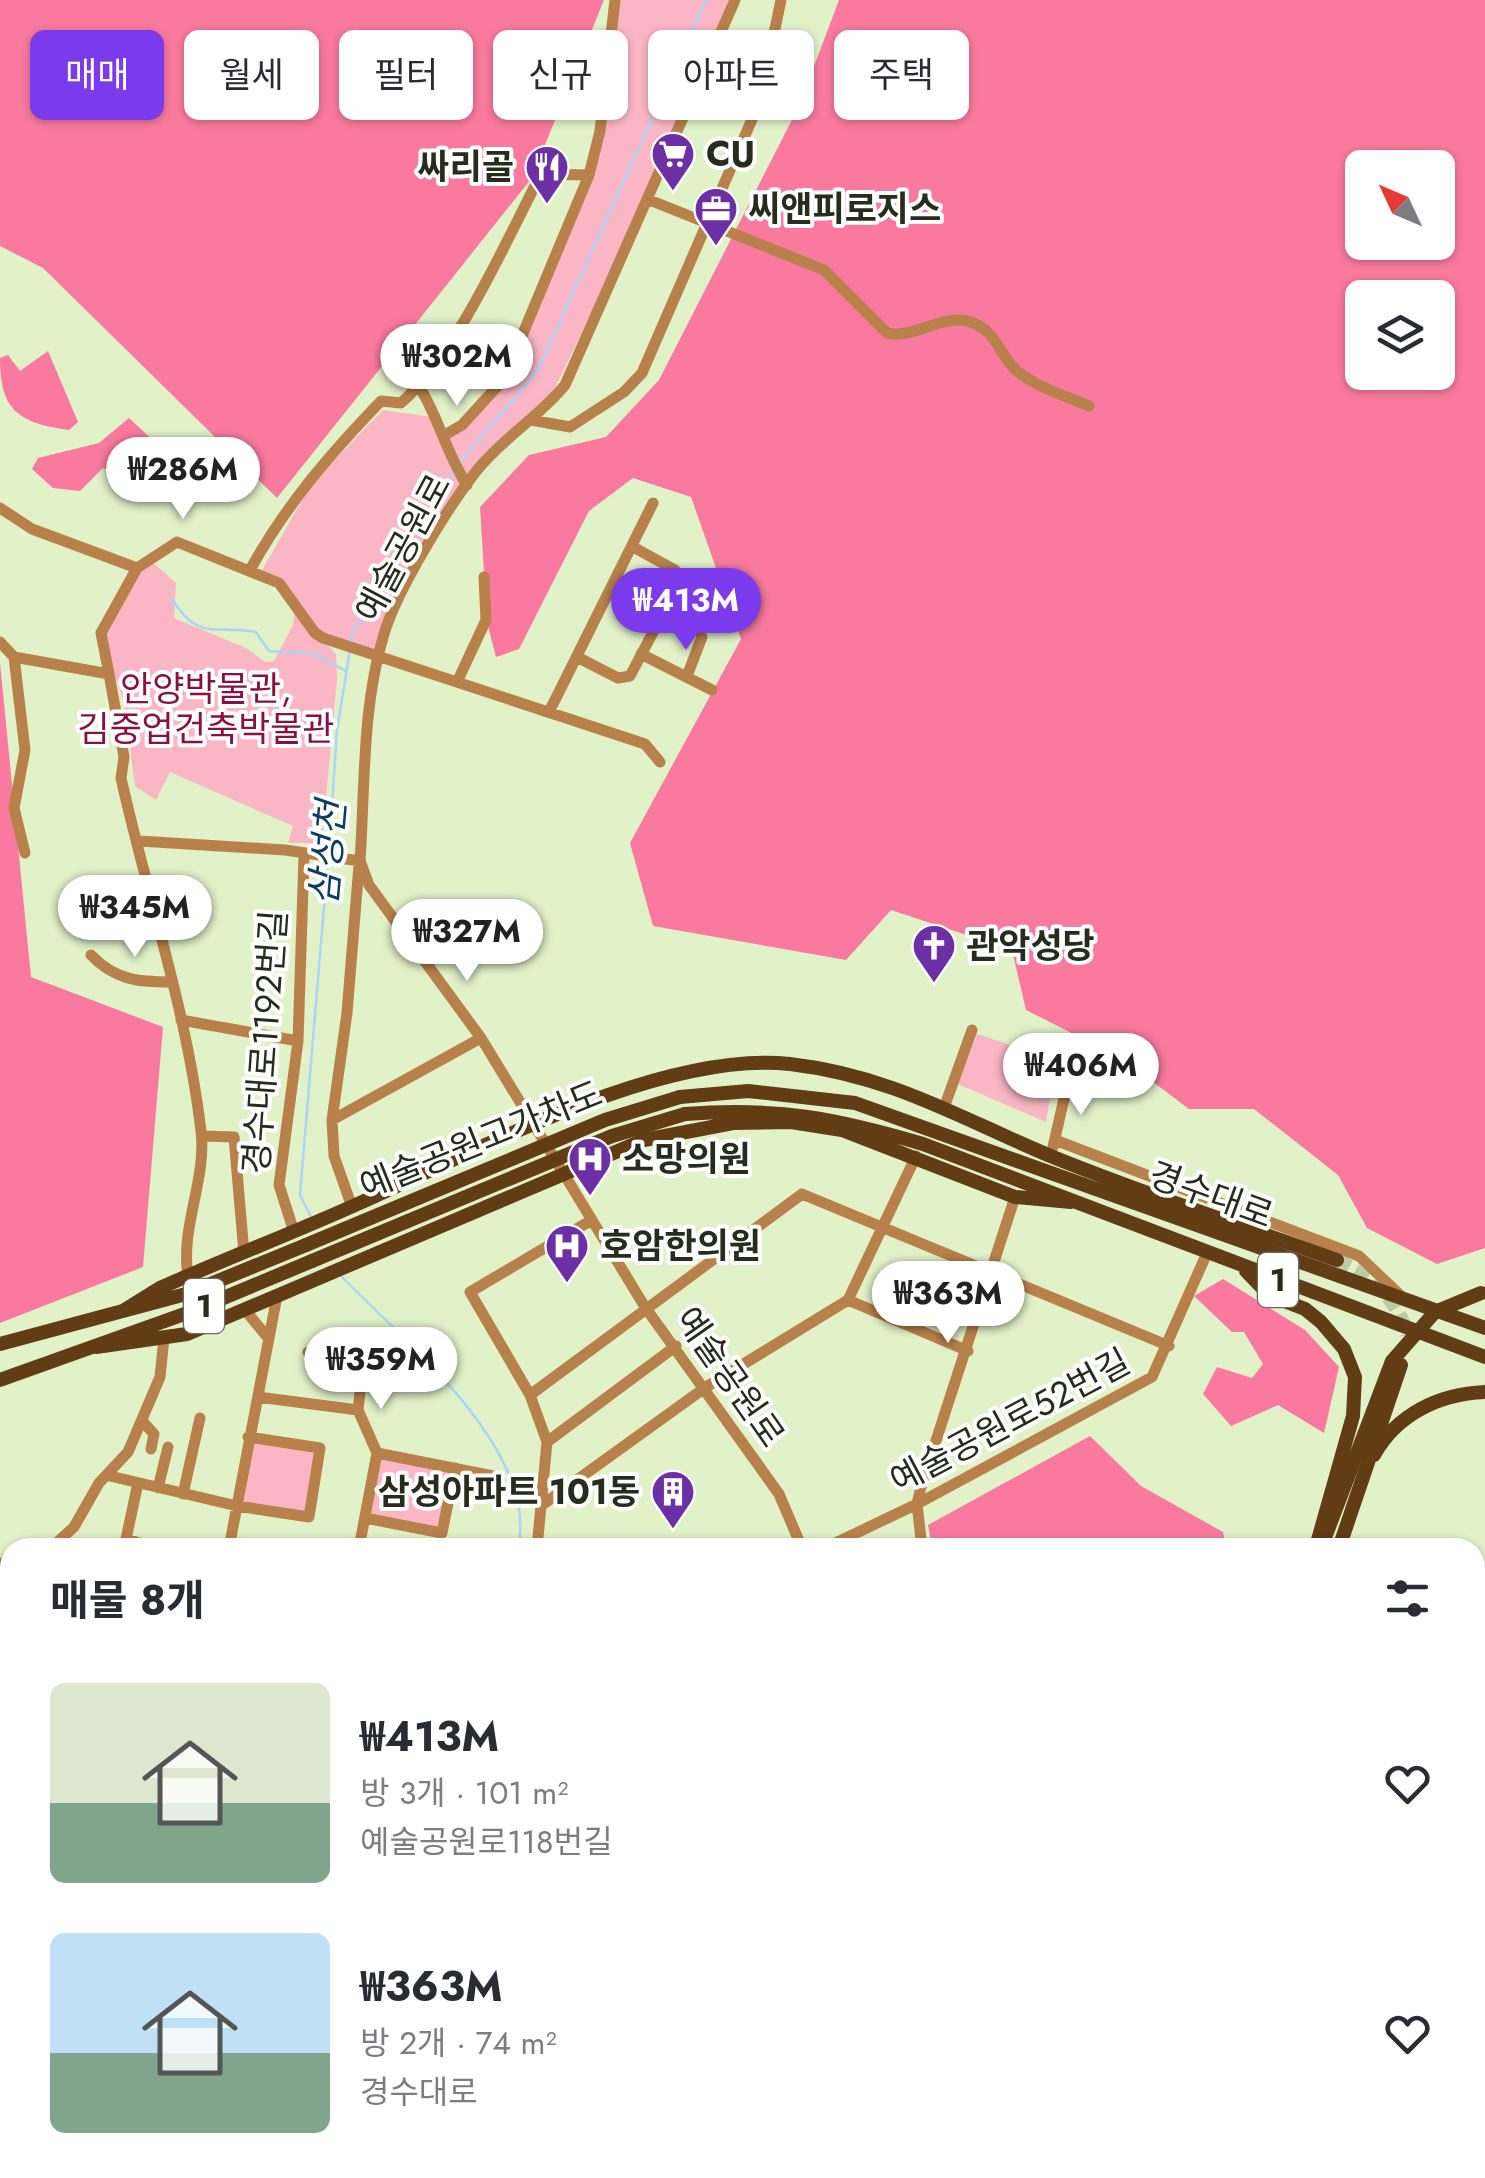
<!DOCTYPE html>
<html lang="ko">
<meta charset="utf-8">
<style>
:root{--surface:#fff;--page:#f7f7f7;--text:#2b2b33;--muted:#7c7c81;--accent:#7c3aed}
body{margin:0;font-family:Jost,"Noto Sans KR",sans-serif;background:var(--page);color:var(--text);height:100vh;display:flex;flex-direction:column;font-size:38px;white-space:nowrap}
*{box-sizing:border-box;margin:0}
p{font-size:32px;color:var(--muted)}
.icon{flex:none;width:55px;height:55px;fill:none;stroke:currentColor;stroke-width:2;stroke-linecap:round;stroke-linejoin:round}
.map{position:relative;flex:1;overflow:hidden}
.drawer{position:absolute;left:0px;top:1538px;width:1485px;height:642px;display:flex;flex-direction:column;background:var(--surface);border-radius:30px 30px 0 0;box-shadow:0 2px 8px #0004}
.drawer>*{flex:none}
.guide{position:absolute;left:30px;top:30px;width:1425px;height:90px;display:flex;gap:20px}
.needle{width:65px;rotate:314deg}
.fabs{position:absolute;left:1345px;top:150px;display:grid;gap:20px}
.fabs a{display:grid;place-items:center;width:110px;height:110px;border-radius:15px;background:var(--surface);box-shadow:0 2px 8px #0004;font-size:50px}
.price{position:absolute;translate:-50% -85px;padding:0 22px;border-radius:35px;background:#fff;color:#222;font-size:32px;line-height:65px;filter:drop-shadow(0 2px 5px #0008)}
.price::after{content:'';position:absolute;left:50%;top:60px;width:30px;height:22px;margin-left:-15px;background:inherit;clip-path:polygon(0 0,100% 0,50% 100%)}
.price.selected{background:var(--accent);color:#fff}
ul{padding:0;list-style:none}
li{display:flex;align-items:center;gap:30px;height:250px;padding:0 50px}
li span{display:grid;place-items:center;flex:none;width:280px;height:200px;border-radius:15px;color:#555}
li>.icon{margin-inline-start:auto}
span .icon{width:120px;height:120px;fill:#fffc;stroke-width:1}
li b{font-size:42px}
h2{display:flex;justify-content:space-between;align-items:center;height:120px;padding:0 50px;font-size:42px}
.chip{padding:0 35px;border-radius:15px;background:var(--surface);box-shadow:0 2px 8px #0004;font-size:35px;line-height:90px}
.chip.selected{background:var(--accent);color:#fff}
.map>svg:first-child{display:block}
</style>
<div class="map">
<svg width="1485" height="2178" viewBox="0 0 1485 2178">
<rect width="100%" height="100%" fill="#e1f1c8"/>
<path fill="#fbb6c5" d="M614,0H731L646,198L546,407L498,443L421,559L379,653L323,637L261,572L312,483L383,410L438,418L442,434L461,424L503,378L589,174Z
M150,560L176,583L174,618L246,648L265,662L274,661L293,625L295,609L336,654L337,680L323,830L313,843H288L293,826L170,772L156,800L135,786C131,757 129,730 123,701C118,678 103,657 106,633C109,609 133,577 150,560Z
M977,1034L1056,1060L1046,1122L958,1084Z
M248,1437L320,1448L309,1517L237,1506Z
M377,1453L455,1468L442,1533L365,1518Z
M0,1747L10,1749V1833L0,1832Z
M1475,1809H1485V1861H1475Z
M693,2170H769L776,2178H700Z"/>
<path fill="#f97a9e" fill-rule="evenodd" d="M0,0H604L531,179L277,498L43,268L0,246Z
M839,0H1485V1248L1437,1264L1367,1228L1338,1175L1254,1109H1189L1121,1058L1026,1010L1012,950L891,910L846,960L653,926L630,843L741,639L691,497L633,478L589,511L519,649L496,657L487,622L480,507L529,455L606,437L659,380L799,106ZM1362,168H1438V242H1362ZM1362,298H1438V372H1362Z
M48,351L78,422L69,430C18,423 0,410 0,358L8,355L20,371Z
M129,418L157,444L128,479L103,468L80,491L53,488L32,469L38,458L99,443Z
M0,663L31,977L163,1027L143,1267L0,1323Z
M1223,1279L1305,1330L1339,1367L1324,1433L1278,1405L1231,1426L1203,1394L1217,1367L1252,1378L1263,1364L1244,1332H1232L1194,1296Z
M1090,1436L1141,1486L1223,1532L1226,1547H932L928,1525Z"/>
<path fill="#add5f7" d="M1475,1861H1485V1919H1475Z
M949,2170H1011L1008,2178H945Z"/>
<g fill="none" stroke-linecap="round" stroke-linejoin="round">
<path stroke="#add5f7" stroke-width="2.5" d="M459,463L537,372L706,0
M172,599C199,643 216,624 256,632L269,651L315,654L346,671
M351,642L352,633L455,470
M329,851L337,730L350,650
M311,1217L300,1195L328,859
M342,1277C404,1341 540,1450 518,1548
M0,1805L10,1806
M1475,2050L1485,2052
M733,2170L740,2178"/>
<path stroke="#bccaa6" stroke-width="14" stroke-dasharray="14 7" stroke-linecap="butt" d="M1337,1260C1369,1277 1398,1297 1407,1335"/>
<path stroke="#b8814b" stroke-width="11" d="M735,0L565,385C539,417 504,437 478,469C449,505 397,590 384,634C362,706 365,786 360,861L369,885L481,1038L645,1307L779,1494L802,1548
M647,199L824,270L887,333C916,339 942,313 971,322C995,331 997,348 1012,366C1030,386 1065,395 1089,406
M419,386C439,418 446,453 467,485
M531,420L570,427L624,392L642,373L760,101L781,0
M443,436L462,425L504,379L589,175L600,131L615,0
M0,508L32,529L137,568L177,542L279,583L315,633L323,638L645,744L660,762
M250,570C285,506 330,454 381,401L401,403C458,352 505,243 541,174L589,175
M669,602L693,618L702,637L687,676
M0,642L14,657L109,674L124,757L121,778C147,895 187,1011 201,1131C207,1179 180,1227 188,1276
M641,654L712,690
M14,657L25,750L14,808L25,853
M577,657L618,678L630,676L681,579L675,570L633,547
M109,674L101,633L137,568
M458,680L486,620L484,577
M550,710L653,503
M139,841L285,850L360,861
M91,955C115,980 138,982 171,982
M181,1020L298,1041
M945,1105L972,1030
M332,1120L481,1038
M202,1136L234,1137L244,1253
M1055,1140L1359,1256L1399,1294
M1053,1147L1071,1068
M352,1207L334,1156L332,1120L347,1013L359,865
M294,1232L279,1185L298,1041L304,856
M848,1300L968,1351
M245,1310L269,1339
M308,1352L364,1358L358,1410
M530,1395L802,1194L1169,1346
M258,1397L358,1410L377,1453L493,1476
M143,1422L154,1434L151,1449
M547,1442L676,1346
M110,1476L237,1506L309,1517L320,1448L248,1437
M138,1483L126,1539L157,1548
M158,1488L168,1447
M183,1494L200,1418
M545,1503L706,1387L848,1300L916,1156
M365,1518L442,1533L455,1468
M51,1548L74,1527L99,1483L128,1452L160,1377L164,1338
M229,1548L277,1296
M359,1548L377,1453
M537,1548L547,1442L530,1395L470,1292L590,1221
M825,1548L917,1504L1152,1377L1207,1253
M922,1548L917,1504L921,1487L1015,1197
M0,1564L10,1560
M0,1668L10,1670
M0,1733L10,1735
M1475,1799L1485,1800
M0,1839L10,1841
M0,2050L10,2052
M1475,2068L1485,2070
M1475,2139L1485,2141
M572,2170L579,2178
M645,2170L652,2178
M687,2170L693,2178
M781,2170L788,2178
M1175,2170L1214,2178
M133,2178L134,2170
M431,2178L432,2170
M660,2178L667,2170
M834,2178L835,2170
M1073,2178L1076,2170
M1091,2178L1094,2170
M1113,2178L1116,2170
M1392,2178L1393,2170"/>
<path stroke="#613c15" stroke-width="14" d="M680,1097L748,1091L855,1103L1485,1328
M685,1114C777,1107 835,1118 923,1144L1485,1357
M1246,1271L1269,1295L1305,1309L1321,1322L1344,1349L1355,1377L1353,1416L1316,1547
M123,1311L160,1288C227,1258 296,1232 362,1202C478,1150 663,1050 790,1064C893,1076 961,1119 1053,1157C1146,1195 1243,1226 1337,1260
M0,1344L186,1294L306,1245
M96,1347L187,1334L644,1140L733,1123L791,1122L842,1130L1015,1197L1071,1202
M0,1380L190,1312L312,1261
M1374,1455C1397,1414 1439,1394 1485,1392
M1339,1548L1401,1365"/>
<path stroke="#3d4432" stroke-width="2.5" stroke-dasharray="20 10" stroke-linecap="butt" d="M0,1689L10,1691
M0,1716L10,1718
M1475,1987L1485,1989
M1475,2003L1485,2005"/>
<path stroke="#613c15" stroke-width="14" d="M306,1245L605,1120L680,1097
M312,1261L612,1136L685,1114
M1321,1548L1392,1361L1435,1312L1481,1293"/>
</g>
<defs>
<symbol id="supermarket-pin" viewBox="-11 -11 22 30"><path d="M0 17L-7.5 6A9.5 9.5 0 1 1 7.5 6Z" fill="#6d2fa4" stroke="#fff"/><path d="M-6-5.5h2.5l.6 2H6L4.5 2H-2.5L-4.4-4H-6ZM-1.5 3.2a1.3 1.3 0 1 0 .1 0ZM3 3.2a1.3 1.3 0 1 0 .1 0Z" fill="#fff"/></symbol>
<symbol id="restaurant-pin" viewBox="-11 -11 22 30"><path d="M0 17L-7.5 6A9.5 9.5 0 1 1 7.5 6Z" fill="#6d2fa4" stroke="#fff"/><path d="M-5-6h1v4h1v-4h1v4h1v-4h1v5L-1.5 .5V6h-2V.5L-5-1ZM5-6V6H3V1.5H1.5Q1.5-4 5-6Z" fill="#fff"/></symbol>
<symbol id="office-pin" viewBox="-11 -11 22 30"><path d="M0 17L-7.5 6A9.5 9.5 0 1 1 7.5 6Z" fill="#6d2fa4" stroke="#fff"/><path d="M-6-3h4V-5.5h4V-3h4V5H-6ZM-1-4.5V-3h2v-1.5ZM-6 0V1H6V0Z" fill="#fff"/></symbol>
<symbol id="church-pin" viewBox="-11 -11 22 30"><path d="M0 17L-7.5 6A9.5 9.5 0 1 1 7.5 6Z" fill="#6d2fa4" stroke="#fff"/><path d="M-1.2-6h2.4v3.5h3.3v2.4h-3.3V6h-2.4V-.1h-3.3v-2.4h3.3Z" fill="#fff"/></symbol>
<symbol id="hospital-pin" viewBox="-11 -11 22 30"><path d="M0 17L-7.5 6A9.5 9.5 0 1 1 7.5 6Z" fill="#6d2fa4" stroke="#fff"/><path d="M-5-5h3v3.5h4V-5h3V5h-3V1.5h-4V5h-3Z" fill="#fff"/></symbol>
<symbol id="building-pin" viewBox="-11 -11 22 30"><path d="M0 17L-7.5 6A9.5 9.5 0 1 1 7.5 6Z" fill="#6d2fa4" stroke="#fff"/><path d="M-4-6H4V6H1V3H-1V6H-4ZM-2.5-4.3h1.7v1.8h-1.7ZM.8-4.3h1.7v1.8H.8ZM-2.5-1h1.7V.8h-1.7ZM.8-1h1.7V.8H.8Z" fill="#fff"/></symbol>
</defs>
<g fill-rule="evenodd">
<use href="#supermarket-pin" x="648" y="129" width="50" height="68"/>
<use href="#restaurant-pin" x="522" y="142" width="50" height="68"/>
<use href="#office-pin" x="691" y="184" width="50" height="68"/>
<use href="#church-pin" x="909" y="921" width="50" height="68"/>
<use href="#hospital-pin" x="565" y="1134" width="50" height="68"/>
<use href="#hospital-pin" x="542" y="1221" width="50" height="68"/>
<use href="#building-pin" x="648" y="1467" width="50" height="68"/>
</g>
<g text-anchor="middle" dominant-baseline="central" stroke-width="8" stroke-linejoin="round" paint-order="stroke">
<g fill="#fff" stroke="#686b61" stroke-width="2.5">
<rect x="1258" y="1253" width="40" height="54" rx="8"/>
<rect x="184" y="1279" width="40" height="54" rx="8"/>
</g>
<g font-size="32" font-weight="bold" fill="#272c1d">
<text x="1278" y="1280">1</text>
<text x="204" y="1306">1</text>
</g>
<g font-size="35" font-weight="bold" fill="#272c1d" stroke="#fff" text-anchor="start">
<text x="706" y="154">CU</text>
<text x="514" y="167" text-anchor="end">싸리골</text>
<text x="748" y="209">씨앤피로지스</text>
<text x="966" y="946">관악성당</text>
<text x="622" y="1159">소망의원</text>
<text x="600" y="1246">호암한의원</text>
<text x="640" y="1492" text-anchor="end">삼성아파트 101동</text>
</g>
<g font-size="35" fill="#272c1d" stroke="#fff">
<text transform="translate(403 548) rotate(-62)">예술공원로</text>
<text transform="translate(265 1042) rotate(-86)">경수대로1192번길</text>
<text transform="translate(481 1140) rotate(-22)">예술공원고가차도</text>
<text transform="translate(1211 1195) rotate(20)">경수대로</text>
<text transform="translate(730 1377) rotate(55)">예술공원로</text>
<text transform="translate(1010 1421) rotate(-28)">예술공원로52번길</text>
</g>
<g font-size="35" fill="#861240" stroke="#fff">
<text x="206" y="689">안양박물관,<tspan x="206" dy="40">김중업건축박물관</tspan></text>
</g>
<g font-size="38" font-style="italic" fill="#0e3d5e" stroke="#fff">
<text transform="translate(327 853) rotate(-85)">삼성천</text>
</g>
</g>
</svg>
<div class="fabs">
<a><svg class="needle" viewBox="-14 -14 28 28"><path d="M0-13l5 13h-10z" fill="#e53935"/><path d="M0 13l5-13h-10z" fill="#7c7c81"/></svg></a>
<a><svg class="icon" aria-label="layers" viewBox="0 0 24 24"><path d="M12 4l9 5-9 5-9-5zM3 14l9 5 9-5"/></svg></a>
</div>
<b class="price" style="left:457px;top:409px">₩302M</b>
<b class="price" style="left:183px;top:522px">₩286M</b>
<b class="price selected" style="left:686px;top:653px">₩413M</b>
<b class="price" style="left:135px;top:960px">₩345M</b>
<b class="price" style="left:467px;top:984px">₩327M</b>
<b class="price" style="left:1081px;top:1118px">₩406M</b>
<b class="price" style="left:948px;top:1346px">₩363M</b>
<b class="price" style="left:381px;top:1412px">₩359M</b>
<div class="guide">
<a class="chip selected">매매</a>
<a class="chip">월세</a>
<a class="chip">필터</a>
<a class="chip">신규</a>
<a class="chip">아파트</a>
<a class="chip">주택</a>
</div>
<section class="drawer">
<h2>매물 8개<svg class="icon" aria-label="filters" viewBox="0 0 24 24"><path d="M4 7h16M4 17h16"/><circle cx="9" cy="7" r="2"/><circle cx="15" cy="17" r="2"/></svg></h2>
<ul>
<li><span style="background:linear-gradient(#dfe7d0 60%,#7fa58c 0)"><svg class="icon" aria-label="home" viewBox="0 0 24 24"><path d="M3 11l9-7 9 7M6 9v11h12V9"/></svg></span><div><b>₩413M</b><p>방 3개 · 101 m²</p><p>예술공원로118번길</p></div><svg class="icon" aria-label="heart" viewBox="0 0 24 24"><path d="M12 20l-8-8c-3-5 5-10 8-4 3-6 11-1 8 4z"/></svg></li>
<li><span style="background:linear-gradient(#bfe0f5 60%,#7fa58c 0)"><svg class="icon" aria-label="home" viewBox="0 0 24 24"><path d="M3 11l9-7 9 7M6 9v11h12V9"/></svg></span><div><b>₩363M</b><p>방 2개 · 74 m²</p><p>경수대로</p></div><svg class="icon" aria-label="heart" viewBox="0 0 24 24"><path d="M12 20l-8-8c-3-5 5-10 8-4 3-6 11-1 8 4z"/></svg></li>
</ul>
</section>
</div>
